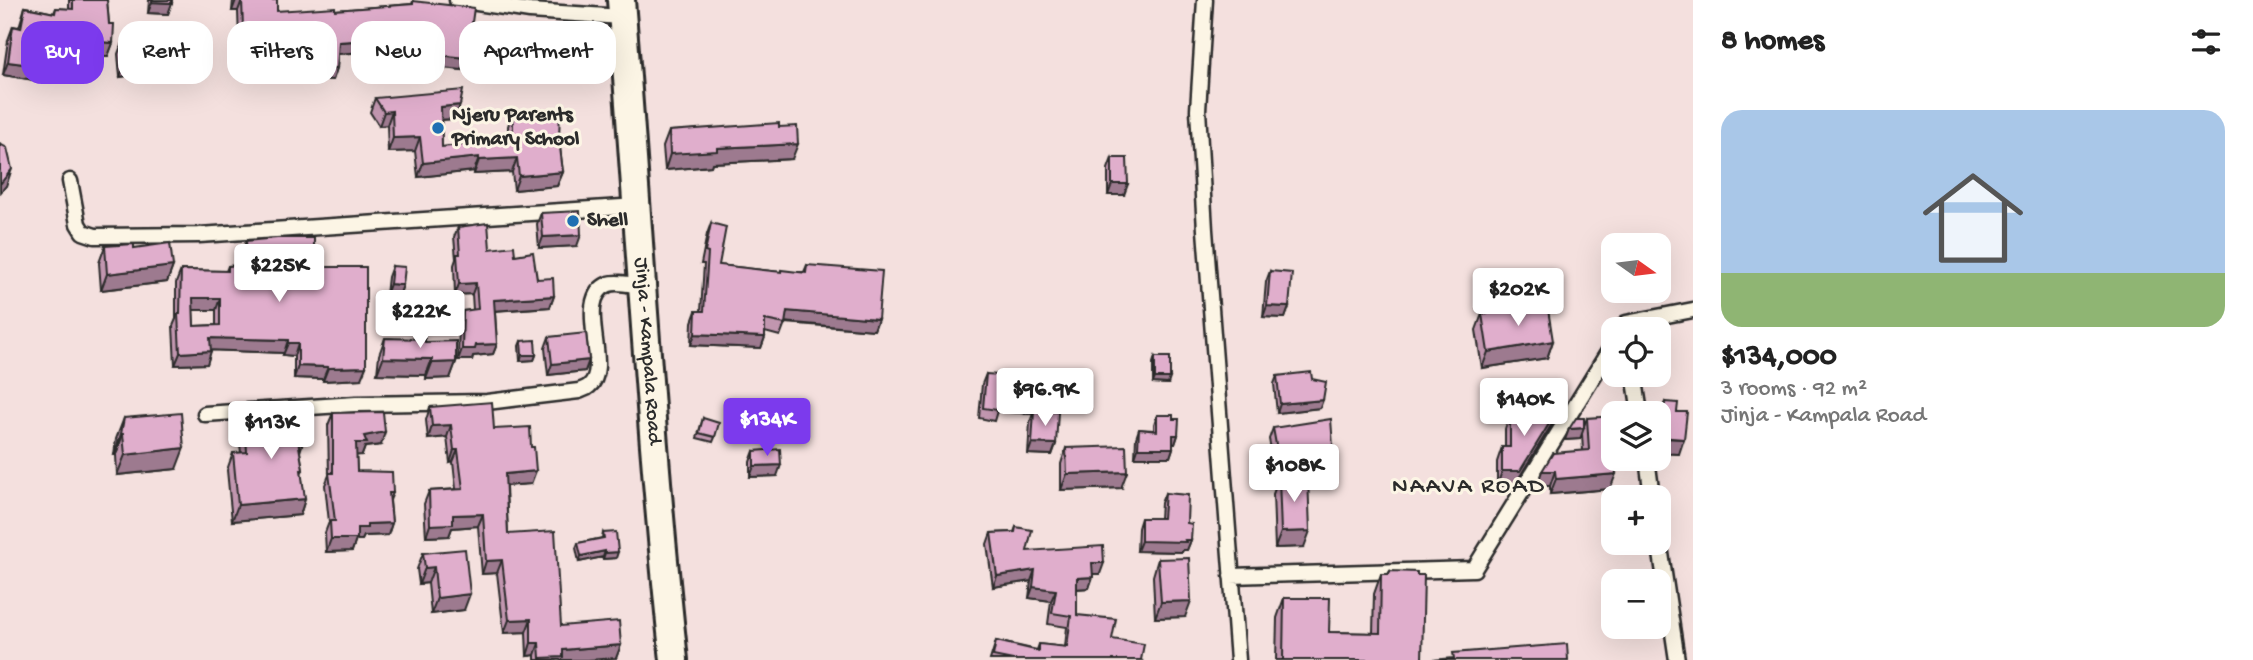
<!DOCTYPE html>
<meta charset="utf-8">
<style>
:root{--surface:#fff;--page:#f2f2f2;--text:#222;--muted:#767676;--line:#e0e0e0;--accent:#7c3aed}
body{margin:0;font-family:"Gochi Hand",sans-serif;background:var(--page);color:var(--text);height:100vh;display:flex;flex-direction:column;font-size:26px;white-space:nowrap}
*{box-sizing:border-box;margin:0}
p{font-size:23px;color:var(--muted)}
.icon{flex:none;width:38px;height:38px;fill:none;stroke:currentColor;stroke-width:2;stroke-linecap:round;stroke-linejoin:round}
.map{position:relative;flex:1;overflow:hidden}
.details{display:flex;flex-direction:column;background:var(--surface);width:560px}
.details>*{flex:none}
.top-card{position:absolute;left:21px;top:21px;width:665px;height:63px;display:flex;gap:14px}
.needle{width:46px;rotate:104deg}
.tools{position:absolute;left:1601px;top:233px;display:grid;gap:14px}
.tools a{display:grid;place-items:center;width:70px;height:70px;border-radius:14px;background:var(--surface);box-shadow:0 7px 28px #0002;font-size:35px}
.price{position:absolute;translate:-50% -60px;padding:0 16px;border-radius:7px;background:#fff;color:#222;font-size:23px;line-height:46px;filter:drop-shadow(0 2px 4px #0008)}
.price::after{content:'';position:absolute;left:50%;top:42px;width:21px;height:16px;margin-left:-10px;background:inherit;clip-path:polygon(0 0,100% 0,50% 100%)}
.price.selected{background:var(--accent);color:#fff}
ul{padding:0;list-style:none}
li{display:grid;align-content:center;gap:14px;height:371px;padding:0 28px}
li+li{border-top:2px solid var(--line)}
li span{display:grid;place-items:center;height:217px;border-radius:21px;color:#555}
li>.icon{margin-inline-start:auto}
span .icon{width:126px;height:126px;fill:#fffc;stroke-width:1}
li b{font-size:30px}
h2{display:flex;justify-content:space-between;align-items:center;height:84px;padding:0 28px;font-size:30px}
.chip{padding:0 24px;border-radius:21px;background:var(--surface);box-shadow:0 7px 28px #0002;font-size:24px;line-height:63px}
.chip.selected{background:var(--accent);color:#fff}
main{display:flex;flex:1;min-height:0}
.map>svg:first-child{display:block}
</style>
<main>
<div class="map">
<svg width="1693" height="660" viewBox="0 0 1693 660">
<rect width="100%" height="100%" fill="#f4e0de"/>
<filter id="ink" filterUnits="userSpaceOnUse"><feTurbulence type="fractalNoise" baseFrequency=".0143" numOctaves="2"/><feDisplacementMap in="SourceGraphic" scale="14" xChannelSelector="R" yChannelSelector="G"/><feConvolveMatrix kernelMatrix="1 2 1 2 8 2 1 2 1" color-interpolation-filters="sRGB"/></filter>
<g filter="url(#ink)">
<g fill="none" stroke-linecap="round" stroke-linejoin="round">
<defs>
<path id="street" d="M457,0L530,11L622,17
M1205,0L1198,110L1205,230L1238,660
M70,181L78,224L83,232L95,236L199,235L637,206
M1627,329L1626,323L1693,310
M1634,374L1640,413
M205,414L356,404L487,402L579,391C583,389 586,389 589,386C613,367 572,298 609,284C618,281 632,285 642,286
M1647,458L1652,497
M1659,540L1677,660
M1231,576L1474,569L1614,343"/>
<g id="highway">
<path id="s1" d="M621,0C639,220 650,441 674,660"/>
</g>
</defs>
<use href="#street" stroke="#2b2b2b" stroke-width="19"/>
<use href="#highway" stroke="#2b2b2b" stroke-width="32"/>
<use href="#street" stroke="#fcf5e5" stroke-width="14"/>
<use href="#highway" stroke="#fcf5e5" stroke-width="26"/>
</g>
<path fill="#c196af" stroke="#2b2b2b" stroke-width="2" fill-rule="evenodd" d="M69,0H107L109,24L113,43L108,56L85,55L84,63L79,76L66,75L70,40L43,38L34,80L3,75L8,40L13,26L19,27L25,7L54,13L56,8L69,9Z
M149,0H172L168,14L148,13Z
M233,0H277V11L335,10L412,4L413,1L462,70L406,64L407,49L338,54L337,68L333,80L316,79L319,49H314L313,42L282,45L281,38L239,40L238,11H232Z
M497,27L526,62L522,73L488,66L493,38Z
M185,34L203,56L199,67L185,69L181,45Z
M122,43L133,75L120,77L118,54Z
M375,98L460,105L455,119L441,120L442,147L508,140V126L513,112L559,139L563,172L557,186L514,190L512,172L474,174V171L418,177L415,151L388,152L387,125L379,126L370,112Z
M779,127L792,159L712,163L711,166L665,170L663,147L669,131Z
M1112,158L1124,195H1108V169Z
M541,213L577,246L539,248L537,224Z
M711,223L719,265L781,272H804L807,265L878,319L874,330L785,323L780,336L765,332V337L761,348L691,345L692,322L696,311H701L704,264H701L707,234Z
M458,227L490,249L515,255L554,296L550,307L495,311L497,344L493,354L473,356L472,360H458L459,321L463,311L473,310L472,294L455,295L454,265L456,259L454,237Z
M246,241L314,267L361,379L323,381V379L294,378V356L283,355L284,353L211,350L207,364L175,365L173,326L176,319V283L181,270L226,271L228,266L242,265L241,253ZM193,310H216V325L194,326Z
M105,246L134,248L173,266L167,282L101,290L99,263Z
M392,266L403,285L399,296L386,295L388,277Z
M1270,271L1289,307L1285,318L1263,317L1266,282Z
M1482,314L1553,341L1547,358L1482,368L1476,330Z
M549,337L589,360L585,371L548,375L545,348Z
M385,338L425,342L456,362L450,378L426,379V375L377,374L379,355Z
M521,341L536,355L534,360L520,361L519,346Z
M1155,357L1168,384L1153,383V363Z
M986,374L1032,414L997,411L994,421L979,418L982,384Z
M1277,376L1312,379L1320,408L1277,413L1274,384Z
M1665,402L1677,412L1679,454L1659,453V417Z
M430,407L494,429L531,484L506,486L508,534L561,626L621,645L616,658L588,660H535V655L527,656L526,632L504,633L497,573L482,574L478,526L452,528L449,536L426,537L424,504L429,491L456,489L453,462L450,463L447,437L428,439L426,420Z
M1551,407L1554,421L1514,486H1497V462L1502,447H1505V429L1510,414H1549Z
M1034,411L1056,444L1052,455L1028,454L1030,422Z
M333,413L381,445L365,447L362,455H356L357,471L393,493L390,500L392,523L388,535L364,536L362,540H356L352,551L326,552L325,533L329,522L325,485L329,475L328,425Z
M1157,415L1173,419L1178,435L1175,444H1173V448L1170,457H1135L1136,438L1139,429L1154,430V424Z
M124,418L176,469L117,475L116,455H114L116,439Z
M703,418L715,437L713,442L697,438Z
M1587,418L1638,464L1615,463L1610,489L1550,494V486H1537L1542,471L1583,451L1582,434L1580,439L1565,440L1569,429L1584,426Z
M245,419L304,439L300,452L303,470L301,473L305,499L300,515L232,521L227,470L233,453H241L239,435Z
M1273,428L1333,446L1329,457L1305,459L1301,468L1275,472L1269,439Z
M1066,448L1121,488L1061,490V464Z
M754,451L777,476L750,477V462Z
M1279,478L1304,547L1275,548L1273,494Z
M1165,493L1187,523L1191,540L1187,550H1183L1182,552L1137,551L1138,528L1141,518H1160L1161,503Z
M1016,527L1027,551L1100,574H1093L1089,588L1077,589V615L1141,660H990L996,641L1037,650L1039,644L1065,647L1067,627L1048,624L1051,601L1029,598L1031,581L993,587L987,544L991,533L1014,532Z
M603,533L616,558L603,559V557L579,562L576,548L578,543L602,538Z
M423,553L464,610L431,614L428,583L419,584L417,569Z
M1158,559L1185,617L1155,618L1153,576Z
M1390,571L1422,660H1276L1277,618L1284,598L1329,632L1373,633L1374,594L1381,574H1388Z"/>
<path fill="#9d7a8f" stroke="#2b2b2b" stroke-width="2" d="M236,0H242L238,11H232Z
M152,2L172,3L168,14L148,13Z
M45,24L75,26L70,40L40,38Z
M285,27L281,38L239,40L243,28Z
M318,31L313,42L282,45L286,33Z
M323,37L319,49H314L318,38Z
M412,37L407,49L335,54L339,42Z
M87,41L113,43L108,56L82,55Z
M410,52L467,58L462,70L406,64Z
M203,56L199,67L185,69L189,58Z
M71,61L84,63L79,76L66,75Z
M8,62L39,66L34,80L3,75Z
M137,64L133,75L120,77L124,65Z
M320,67L337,68L333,80L316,79Z
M460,105L455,119L436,120L441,107Z
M392,111L387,125L379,126L384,112Z
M420,137L415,151L388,152L393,138Z
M798,144L792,159L712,163L711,166L665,170L670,154L717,148Z
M479,157L474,171L418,177L423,163Z
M517,158L512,172L474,174L479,160Z
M12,169L6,186L0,193V184Z
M563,172L557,186L514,190L519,176Z
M1112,184H1128L1124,195H1108Z
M581,235L577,246L539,248L543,237Z
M173,266L167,282L101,290L107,274Z
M476,283L472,294L455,295L459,284Z
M390,284L403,285L399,296L386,295Z
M554,296L550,307L490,311L494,300Z
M193,298H220L216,310H188Z
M1267,306L1289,307L1285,318L1263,317Z
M787,311L878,319L874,330L783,322Z
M695,334L765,337L761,348L691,345Z
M210,338L288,340L284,353L206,350Z
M1553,341L1547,358L1482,368L1488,352Z
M288,343H298L294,356L283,355Z
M497,344L493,354L473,356L472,360H458L462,349L476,345Z
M211,351L207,364L175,365L180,353Z
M522,355H536L534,360L520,361Z
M383,358L432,359L426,375L377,374Z
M589,360L585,371L548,375L552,364Z
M456,362L450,378L426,379L432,363Z
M298,366L328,367L323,379L294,378Z
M366,367L361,379L323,381L328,368Z
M1155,378H1170L1168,384L1153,383Z
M999,400L1036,403L1032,414L997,411Z
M1323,400L1320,408L1277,413L1280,404Z
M1560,406L1554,421L1514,486H1497L1502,471Z
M451,425L447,437L428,439L432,426Z
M1584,428L1580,439L1565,440L1569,429Z
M385,432L381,445L365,447L362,455L351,456L356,443L364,436Z
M121,434H123L116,455H114Z
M1173,435H1178L1175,444H1170Z
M1660,438L1684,439L1679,454L1659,453V441Z
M304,439L298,455V440Z
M1032,443L1056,444L1052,455L1028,454Z
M1333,446L1329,457L1305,459L1301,468L1275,472L1279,461L1304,449Z
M184,448L176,469L117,475L125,455Z
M1138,448H1173L1170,457H1135Z
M454,450H458L453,462L450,463Z
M1614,458H1640L1638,464L1608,463Z
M781,465L777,476L750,477L754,466Z
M536,471L531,484L501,486L505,474Z
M1542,471H1555L1550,486H1537Z
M1127,472L1121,488L1061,490L1067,474Z
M1616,474L1610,489L1550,494L1556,479Z
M305,499L300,515L232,521L238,505Z
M483,514L478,526L452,528L449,536L426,537L430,525L453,515Z
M392,523L388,535L364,536L362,540H356L352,551L326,552L331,539L367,524Z
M1310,531L1304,547L1275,548L1281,532Z
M1185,540H1191L1187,550H1183L1182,552L1137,551L1141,541Z
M1627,542H1641L1639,547H1625Z
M605,551L603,557L579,562L581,556Z
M618,552L616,558L603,559L605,553Z
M502,560L497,573L482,574L486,561Z
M1092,563H1104L1100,574H1088Z
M434,567L428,583L419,584L425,568Z
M1035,570L1031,581L993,587L997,576Z
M1093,577L1089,588L1073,589L1077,578Z
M1033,587L1056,590L1051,601L1029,598Z
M470,594L464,610L431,614L437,598Z
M1191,601L1185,617L1155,618L1161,602Z
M531,619L526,632L504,633L509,620Z
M531,643H539L535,655L527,656Z
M621,645L616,658L588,660H540V658L563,650Z"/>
<path fill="#e0aecc" stroke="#2b2b2b" stroke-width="2" fill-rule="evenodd" d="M73,0H107L109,24H114L113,43L87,41L84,63L71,61L75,26L45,24L39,66L8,62L13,26L21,28L25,7L55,13L56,8L73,9Z
M152,0H172V3L152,2Z
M242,0H277V11L335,7V10L413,4V1L474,8L467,58L410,52L412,37L339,42L337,68L320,67L323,37L318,38V31L286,33L285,27L243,28Z
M497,27L531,34L526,62L492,55Z
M199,32L203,56L189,58L185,34Z
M135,41L137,64L124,65L122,43Z
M463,90L460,105L441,107L442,147L513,140V112L560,111L559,139L563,172L519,176L517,158L479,160V157L423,163L420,137L393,138L392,111L384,112L375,98Z
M779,123V127L797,126L798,144L717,148V151L670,154L669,131Z
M0,144L7,148L12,169L0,184Z
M1112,158H1127L1128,184H1112Z
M580,211L581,235L543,237L541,213Z
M488,223L490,249L514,246L515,255L533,252L537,279L553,278L554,296L494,300L497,344L476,345L475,349H462L463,311L478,309L476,283L459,284L457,254H460L458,227Z
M711,223L726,227L719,265L781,272V270L806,273L807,265L882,271L878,319L787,311L785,324L765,320V337L695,334L696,311H704L708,253L705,252Z
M277,238H314V267H366V367L328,368V367L298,366V343H288V340L210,338L211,351L180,353L178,314H180L181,270L228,271V266L248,265L246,241ZM193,298H220V325L194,326Z
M170,243L173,266L107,274L105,246L134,244V248Z
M392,266L405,267L403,285L390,284Z
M1270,271L1292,273L1289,307L1267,306Z
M1547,303L1553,341L1488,352L1482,314Z
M586,333L589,360L552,364L549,337Z
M385,338L425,339V342L456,341V362L432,363V359L383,358Z
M535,340L536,355H522L521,341Z
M1155,357H1170V378H1155Z
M1311,372L1312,379L1326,382L1323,400L1280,404L1277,376Z
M986,374L1038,378L1036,403L999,400L997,410L983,408Z
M492,402L494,429L530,427L531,447H534L536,471L505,474L508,534L555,531L561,626L619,621L621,645L563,650V657L540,658L539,643H531V619L509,620L502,560L486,561L483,514L453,515V524L430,525L429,491L463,489L458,450H454L451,425L432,426L430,407Z
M1665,402L1678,403L1677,412H1687L1684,439L1659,437V425L1663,426Z
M1560,406L1520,471H1502V447H1510V414L1551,413V407Z
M1034,411L1058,412L1056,444L1032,443Z
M383,412L385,432L364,436L367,443H356L357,471L392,472L393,493H389L392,523L367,524V528H357V539H331L330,521H335L329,473H333V413Z
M181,413L184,448L125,455L123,434H121L124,418Z
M303,415L304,439L298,440L303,470H301L305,499L238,505L233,453L247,452L245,419Z
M1157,415H1173V419H1179L1178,435H1173V448H1138L1139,429L1157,431Z
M1614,416V458L1616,474L1556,479L1555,471H1542L1553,453L1589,450L1587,418Z
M703,418L719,423L715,437L699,433Z
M1576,418H1584V428L1569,429Z
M1331,419L1333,446L1304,449L1305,457L1279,461L1273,428Z
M1126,446L1127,472L1067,474L1066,448Z
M780,449L781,465L754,466V451Z
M1308,477L1310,531L1281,532L1279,478Z
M1165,493L1188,495L1187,523L1192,524L1191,540H1185L1186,542L1141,541V518H1163Z
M1016,527L1032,530L1027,551L1103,546L1104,563H1092L1093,577L1077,578V615L1116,619L1112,639L1144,644L1141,660H1013L993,656L996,641L1039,651V644L1067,647L1071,616L1052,613L1056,590L1033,587L1035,570L997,576L991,533L1015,532Z
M616,532L618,552L605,553V551L581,556L578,543L604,538L603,533Z
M465,549L470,594L437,598L434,567L425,568L423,553Z
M1189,558L1191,601L1161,602L1158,559Z
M1390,571L1417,572V575H1424L1422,660H1283L1284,598H1330L1329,632L1380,633L1381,574H1389Z
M1567,644L1568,660H1432L1454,658L1453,653Z"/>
</g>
<g fill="#1f6fb2" stroke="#fcf5e5" stroke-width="2.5">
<circle cx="438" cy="128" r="7"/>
<circle cx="573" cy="221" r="7"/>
</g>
<g text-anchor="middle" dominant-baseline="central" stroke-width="6" stroke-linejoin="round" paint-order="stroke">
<g font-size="21" font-weight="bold" fill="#2b2b2b" stroke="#fcf5e5" text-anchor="start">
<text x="452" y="116">Njeru Parents<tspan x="452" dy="24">Primary School</tspan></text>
<text x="587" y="221">Shell</text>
</g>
<g font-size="21" fill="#2b2b2b" stroke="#fcf5e5">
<text stroke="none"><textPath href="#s1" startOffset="352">Jinja - Kampala Road</textPath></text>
</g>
<g font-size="24" letter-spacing="2" fill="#2b2b2b" stroke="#fcf5e5">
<text x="1469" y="487">NAAVA ROAD</text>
</g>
</g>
</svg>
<div class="tools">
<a><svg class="needle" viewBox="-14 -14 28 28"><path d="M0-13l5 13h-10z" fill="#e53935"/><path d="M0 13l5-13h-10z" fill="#767676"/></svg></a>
<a><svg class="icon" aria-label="locate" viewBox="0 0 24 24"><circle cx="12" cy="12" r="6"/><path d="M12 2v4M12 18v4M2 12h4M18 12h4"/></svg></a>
<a><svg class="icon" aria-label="layers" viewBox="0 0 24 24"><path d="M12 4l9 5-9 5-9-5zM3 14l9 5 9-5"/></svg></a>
<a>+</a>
<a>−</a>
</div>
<b class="price" style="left:279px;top:304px">$225K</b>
<b class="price" style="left:1518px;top:328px">$202K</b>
<b class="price" style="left:420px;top:350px">$222K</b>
<b class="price" style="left:1045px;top:428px">$96.9K</b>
<b class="price" style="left:1524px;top:438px">$140K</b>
<b class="price selected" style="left:767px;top:458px">$134K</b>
<b class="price" style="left:271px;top:461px">$113K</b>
<b class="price" style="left:1294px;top:504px">$108K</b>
<div class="top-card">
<a class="chip selected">Buy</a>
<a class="chip">Rent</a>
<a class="chip">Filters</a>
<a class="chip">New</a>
<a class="chip">Apartment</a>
</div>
</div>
<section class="details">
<h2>8 homes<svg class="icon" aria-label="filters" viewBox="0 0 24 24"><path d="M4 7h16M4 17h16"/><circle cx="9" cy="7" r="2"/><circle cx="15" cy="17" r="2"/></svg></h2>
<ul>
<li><span style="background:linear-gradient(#a9c7e8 75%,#8fb573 0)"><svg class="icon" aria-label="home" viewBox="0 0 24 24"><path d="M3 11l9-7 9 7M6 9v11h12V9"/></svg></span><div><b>$134,000</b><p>3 rooms · 92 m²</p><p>Jinja - Kampala Road</p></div></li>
</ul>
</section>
</main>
